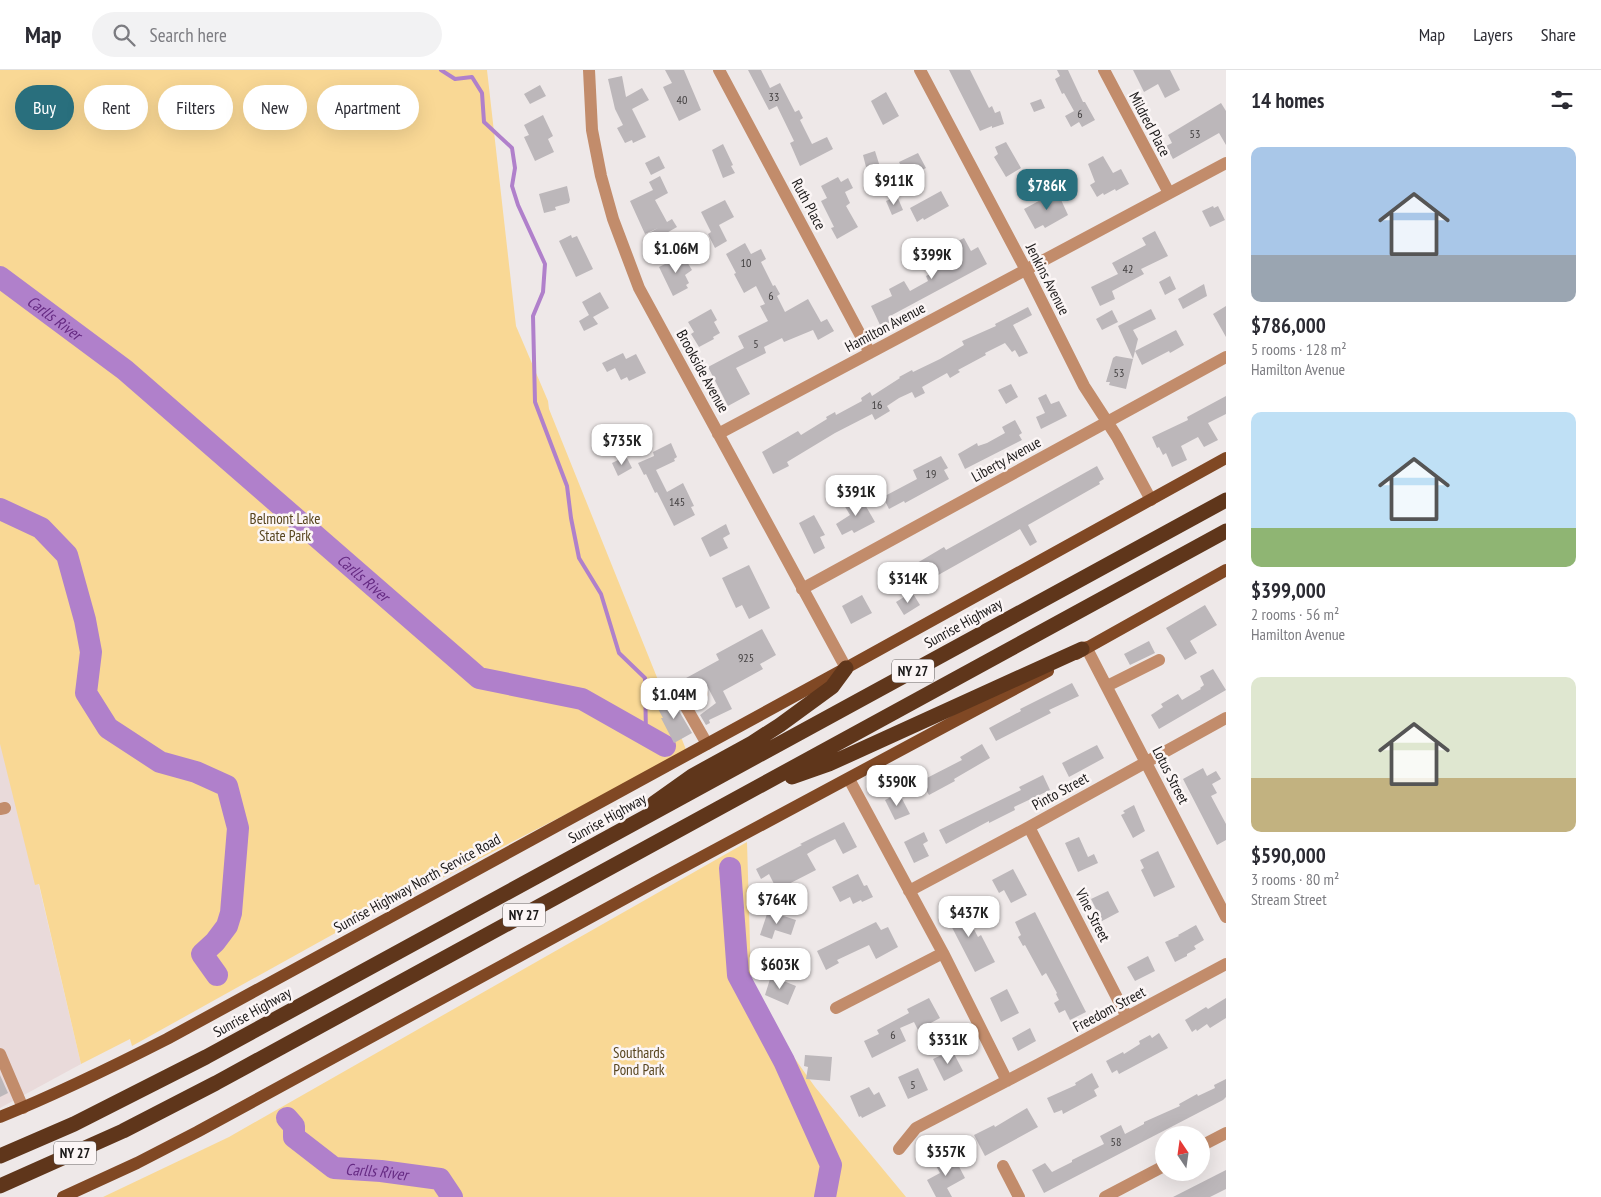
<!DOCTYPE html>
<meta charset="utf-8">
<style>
:root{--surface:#fff;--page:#f2f2f3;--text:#2b2b33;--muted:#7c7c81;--line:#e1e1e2;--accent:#296f7d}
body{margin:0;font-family:"PT Sans Narrow",sans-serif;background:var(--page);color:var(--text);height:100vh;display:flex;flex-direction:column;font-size:19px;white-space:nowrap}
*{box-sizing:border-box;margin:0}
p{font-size:16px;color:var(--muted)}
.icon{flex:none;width:28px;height:28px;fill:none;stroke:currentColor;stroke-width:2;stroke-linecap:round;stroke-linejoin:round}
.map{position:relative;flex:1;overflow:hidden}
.sheet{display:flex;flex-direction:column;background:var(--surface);width:375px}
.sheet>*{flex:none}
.top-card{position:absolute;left:15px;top:15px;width:475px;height:45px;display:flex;gap:10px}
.needle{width:32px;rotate:347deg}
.buttons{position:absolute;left:1155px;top:1056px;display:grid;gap:10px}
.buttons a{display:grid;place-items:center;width:55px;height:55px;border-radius:50%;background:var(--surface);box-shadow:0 5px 20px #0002;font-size:25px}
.price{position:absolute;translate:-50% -42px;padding:0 11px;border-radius:10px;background:#fff;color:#222;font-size:16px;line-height:32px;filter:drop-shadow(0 1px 2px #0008)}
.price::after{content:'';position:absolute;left:50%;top:30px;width:15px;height:11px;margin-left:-8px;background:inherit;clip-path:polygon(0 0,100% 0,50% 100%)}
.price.selected{background:var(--accent);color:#fff}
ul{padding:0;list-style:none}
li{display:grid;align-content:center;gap:10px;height:265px;padding:0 25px}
li span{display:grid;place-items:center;height:155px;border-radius:10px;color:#555}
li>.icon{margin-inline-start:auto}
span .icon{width:90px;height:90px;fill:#fffc;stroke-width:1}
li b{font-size:21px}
h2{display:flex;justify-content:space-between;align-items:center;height:60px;padding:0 25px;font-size:21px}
.pill{padding:0 18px;border-radius:22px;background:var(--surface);box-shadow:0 5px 20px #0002;font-size:18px;line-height:45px}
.pill.selected{background:var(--accent);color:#fff}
header{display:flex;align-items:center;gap:30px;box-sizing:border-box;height:70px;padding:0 25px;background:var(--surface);border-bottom:1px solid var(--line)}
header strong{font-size:24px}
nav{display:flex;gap:28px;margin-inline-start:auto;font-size:18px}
.search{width:350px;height:45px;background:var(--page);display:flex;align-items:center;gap:12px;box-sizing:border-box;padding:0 18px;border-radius:28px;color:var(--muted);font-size:19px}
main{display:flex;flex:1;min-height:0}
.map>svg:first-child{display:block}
</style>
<header>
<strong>Map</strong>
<div class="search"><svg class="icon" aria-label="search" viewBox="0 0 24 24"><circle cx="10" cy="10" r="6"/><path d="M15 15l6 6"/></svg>Search here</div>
<nav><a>Map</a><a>Layers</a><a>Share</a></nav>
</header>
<main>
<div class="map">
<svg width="1226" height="1127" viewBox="0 0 1226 1127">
<rect width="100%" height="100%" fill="#eee8e8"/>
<path fill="#e9dada" d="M0,650L81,994L0,1038Z"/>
<path fill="#f9d895" d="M0,0H487L516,256L548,331L549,339L687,682L339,861L132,976L130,969L81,994L39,814L35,815L0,674Z
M747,772L751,909L793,986L815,1017L906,1127H103L229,1067Z"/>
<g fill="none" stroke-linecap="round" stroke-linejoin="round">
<path stroke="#b080cb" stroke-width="4" d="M441,0L455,9L472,7L482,23L484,52L512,78L515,98L512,116L518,135L545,194L543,222L533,246L535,332L567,416L571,448L579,488L601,524L619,583L645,608L646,666"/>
<g stroke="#b080cb" stroke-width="22">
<path id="s1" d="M0,207L125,300L479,608L582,629L665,676"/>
<path d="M0,439L41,458L67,485L85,550L91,582L86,623L108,658L160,692L196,702L227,716L238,758L231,843L227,856L215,872L202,884L217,905"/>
<path d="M730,798L738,905L784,991L831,1095L825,1127"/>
<path id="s2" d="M287,1048L294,1056V1067L334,1098L381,1101L440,1109L452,1127"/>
</g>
</g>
<path fill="#bcb7ba" d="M665,0H684L701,40L679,51L663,17L672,13Z
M748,0H761L770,18L780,13L795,42L799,40L803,48L800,50L812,74L827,67L833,79L800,96L790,73L794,71L777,36L769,40Z
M949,0H970L989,38L992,36L995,43L1000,41L1004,54L992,58V56L980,61Z
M1057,0H1068L1083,32H1085L1095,50L1082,57L1079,52L1071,57L1065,46L1074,41L1064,23L1062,24L1055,9L1060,6Z
M1133,0H1170L1180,20L1165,28L1158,14L1144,22Z
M622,6L626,27L642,18L649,30L632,39L646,67L633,73L632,70L625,73L617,58L623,55L615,39L608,9Z
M540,15L546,26L530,34L524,24Z
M886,22L899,46L883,55L871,31Z
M1041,29L1045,38L1034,42L1030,33Z
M1221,33L1226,41V75L1219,63L1173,89L1166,76L1172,73L1168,65Z
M543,45L553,66L548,69L554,82L535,91L524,67L529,65L524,55Z
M1006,72L1021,98L1006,107L994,87L998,84L995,77Z
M723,74L733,95L731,96L735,103L723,108L712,80Z
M875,81L881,100L871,103L870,100L867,101L863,85Z
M918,83L926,98L903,109L899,100L902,98L899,92Z
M659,86L665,98L651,105L645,93Z
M1103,86L1113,103L1121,99L1129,114L1116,121L1115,119L1104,125L1103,123L1097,127L1090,115L1095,112L1088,94Z
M660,106L668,123L655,130L667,152L672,149L677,157L649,173L645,165L658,158L645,164L630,131L653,120L649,112Z
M838,107L841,112L848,108L853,118L845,122L850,133L846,136L858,157L837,169L831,158L834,157L821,131L827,128L821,116Z
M567,116L570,130L569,133L555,137L556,140L544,143L539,124Z
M941,121L949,136L924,150L923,148L917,152L910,138Z
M1057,121L1068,145L1045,158L1043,155L1035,159L1024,139Z
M897,126L903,140L892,145L886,131Z
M725,130L734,147L719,155L727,171L715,178L708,164L711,162L701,142Z
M1213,136L1214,138L1218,136L1225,150L1210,157L1202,141Z
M1155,161L1168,186L1141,199L1144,204L1112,221L1115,229L1100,236L1091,217L1118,204L1112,193L1146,175L1142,168Z
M571,165L572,168L577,166L593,199L576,207L559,171Z
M964,168L971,181L978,177L987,194L892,245L895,250L881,257L871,236L892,226L889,219L904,211L910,221L928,211L926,206L930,204L924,193L955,176L954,173Z
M745,173L751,184L761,179L766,189L761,192L773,216L775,215L780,224L777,226L785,242L808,229L821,252L827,249L834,261L818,270L813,260L784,272L782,268L764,277L766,283L736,298L750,324L728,336L708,297L744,278L738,266L768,251L760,236L765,234L756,216L744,223L734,204L736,203L726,184Z
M681,182L692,200L685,205L689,213L686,215L688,218L673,226L659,197L669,192L668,189Z
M1170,206L1176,219L1165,225L1159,212Z
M1204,214L1207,226L1183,239L1178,229Z
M600,222L609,238L593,247L598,254L584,261L579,251L589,245L582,232Z
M1226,236V267L1213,244Z
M1028,237L1032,245L1013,255L1028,283L1019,287L1015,280L1012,282L1005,273L985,283L986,285L958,300L960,302L950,308L947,303L922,317L925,323L915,328L912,322L899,328L887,336L890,341L875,350L872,344L835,363L787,392L789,396L773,404L762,382L798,361L801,365L827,349L826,347L835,342L836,345L862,331L861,328L870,322L872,326L900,308L899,307L912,300L913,302L940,289L964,275L962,271L996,256L995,254Z
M711,239L717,250L714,252L720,263L713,267L714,269L699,277L691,264L694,262L688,252Z
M1151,239L1156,249L1133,260L1138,269L1133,289L1118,256Z
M1112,240L1118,252L1102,260L1096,249Z
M1176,260L1184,275L1170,283L1169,281L1142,295L1135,281Z
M623,283L626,289L636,284L646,303L629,311L627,307L621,310L615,298L607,302L602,293Z
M1116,286L1133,289L1126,319L1109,315L1110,312H1106L1113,288Z
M1011,314L1018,327L1006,334L998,320Z
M1046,324L1051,334L1059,331L1067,346L1041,359L1036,347L1045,343L1038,328Z
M1226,326V344L1208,353L1218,370L1204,377L1198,367L1181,376L1187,390L1172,397L1166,383L1163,385L1159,377L1157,378L1152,367L1188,350L1187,347Z
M1015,350L1022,363L1019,365L1022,370L965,399L958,384L977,373L978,376L987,373L1005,363L1002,357Z
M671,373L677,387L674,389L675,391L656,400L667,422L683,413L694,436L691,437L695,445L674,456L657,422L655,423L646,404L644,405L638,393L654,386L653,382Z
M626,386L632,398L618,406L612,393Z
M941,386L948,398L944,400L949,409L905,433L904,431L889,439L883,427L917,409L913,400Z
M1097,396L1104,409L1099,412L1100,414L1028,455L1037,472L1030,476L1020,459L924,513L918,502L920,501L917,493L944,477L946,480Z
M860,426L875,452L854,463L852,460L842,465L836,454L850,445L844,435Z
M814,445L825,465L820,467L825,478L814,484L799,453Z
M726,454L730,464L723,468L728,478L710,487L701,468Z
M749,495L770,538L749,549L742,535L736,538L722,508Z
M912,522L920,535L904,545L896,532Z
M862,525L872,543L851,554L842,536Z
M1205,535L1217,555L1190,571L1197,583L1185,590L1166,558Z
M762,559L776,585L760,594L763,599L723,621L732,639L709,650L710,653L706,655L700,645L716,633L705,612L672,629L666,619L719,590L716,584Z
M1149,571L1155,583L1130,595L1124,584Z
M1213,599L1226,620L1159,659L1151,645L1163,637L1161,634L1178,624L1182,630L1201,619L1200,618L1204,615L1200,606Z
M1072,613L1079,626L1049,640L1051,643L996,671L989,658L1021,641L1020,639Z
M676,627L679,633V641L692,663L674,673L661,648H663L657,637Z
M982,674L990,688L954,709L955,711L929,725L921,711L962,690L960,687Z
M1097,675L1104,688L1069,707L1062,693Z
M1203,698L1207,706L1216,701L1221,709L1212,714L1217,723L1211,726L1226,754V770L1217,775L1183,709Z
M1043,705L1050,720L1014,737L1015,740L989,753V751L946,774L939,760L1021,720L1019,717Z
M899,723L910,744L895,750L885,730Z
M1134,735L1145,761L1133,768L1121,745L1125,743L1123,741Z
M844,752L857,777L843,784L835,769L817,778L807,784L816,800L777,820L769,804L761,809L756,799L802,775L800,774Z
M924,762L928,771L923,774L929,786L914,793L904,772Z
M1079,767L1088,787L1094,784L1098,793L1078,802L1065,773Z
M1158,781L1175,817L1154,827L1141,800L1144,798L1140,790Z
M1013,799L1027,825L1011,833L1004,820L999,823L992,810Z
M858,804L864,816L867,815L873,827L862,832L861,830L853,834L850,827L840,832L832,817Z
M1108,821L1119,842L1102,851L1091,829Z
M959,831L978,867L981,865L995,892L975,902L943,840Z
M768,841L796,850L791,865L775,860L772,869L760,865Z
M1035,842L1086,942L1070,950L1065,940L1059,943L1054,933L1059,930L1056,924L1057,923L1046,903L1042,906L1025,875L1023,876L1018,867L1021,865L1015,852Z
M876,852L881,860L888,857L898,877L876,889L869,875L837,890L839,893L826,900L817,881Z
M1196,855L1204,870L1194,876L1196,879L1187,884V886L1175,892L1165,872L1179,866L1178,865Z
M1148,886L1155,901L1135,911L1127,897Z
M771,906L796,916L788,935L765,925Z
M1007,919L1019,943L1001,952L990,928Z
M929,928L940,948L918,960L914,952L900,958L906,971L872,988L864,971L879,964L877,960L909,943L907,939Z
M1226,928V948L1210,958L1207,954L1197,961L1196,959L1192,962L1185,950L1206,937L1208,939Z
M1030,958L1036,971L1018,981L1012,968Z
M1159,963L1168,978L1119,1004L1117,1000L1112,1003L1106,991L1123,982L1124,984L1140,974L1139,971L1150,965L1152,968Z
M952,980L963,1001L944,1011L933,989Z
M805,985L832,987L830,1011L806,1009L808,997L804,996Z
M918,998L928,1020L908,1029L898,1007Z
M1092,1003L1099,1017L1094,1020L1097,1026L1063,1044L1062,1040L1054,1043L1047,1028L1076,1015L1075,1013Z
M0,1005L8,1023L0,1027Z
M1226,1009V1027L1223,1030L1044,1123L1032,1100L1045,1093L1052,1102L1072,1092V1090L1104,1074L1100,1066L1121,1055L1125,1064L1144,1054V1052L1180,1036L1179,1034L1197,1024L1198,1026L1215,1018L1214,1015Z
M869,1017L874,1025L879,1022L886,1036L862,1048L861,1046L859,1047L850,1026Z
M1027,1038L1038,1057L985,1086L974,1065L994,1055L995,1057Z
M952,1083L965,1108L947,1118L952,1127H936L927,1110L940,1103L935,1094Z
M1226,1100V1119L1210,1127H1173Z"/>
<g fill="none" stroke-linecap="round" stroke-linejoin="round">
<path stroke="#c28c6b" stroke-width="12" d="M589,0L592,60L601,106L613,149L639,218L846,598
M719,0L870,283
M920,0L1026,200L1084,316L1117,367L1151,430
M1104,0L1169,123
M718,364L1226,93
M802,519L1226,287
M1086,577L1226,847
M1107,616L1159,590
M702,624L688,632L686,637L707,674
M849,709L943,883L1007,1011
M0,739L5,738
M1029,757L1127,947
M909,821L1029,757L1226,648
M836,938L943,883
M0,984L23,1038
M1201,1076L1226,1063
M899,1079L916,1058L1039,994L1226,894
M1003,1096L1019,1127
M1105,1127L1164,1096"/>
<path stroke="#804824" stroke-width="12" d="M1076,584L1226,500
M0,1047C57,1024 112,997 167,969L846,598L1226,388
M63,1127L137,1093L197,1062L657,811L1048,601"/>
<path stroke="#5f361b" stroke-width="15" d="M792,707L829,694L1082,579
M654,733L692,706L752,673L780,655L832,617L846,598
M0,1086L74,1054L206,987L1226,430
M0,1116L123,1061L216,1013L1226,461"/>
</g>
<g text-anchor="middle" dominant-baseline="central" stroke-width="5" stroke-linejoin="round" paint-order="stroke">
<g font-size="12" fill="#434041">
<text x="774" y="26">33</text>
<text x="682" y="29">40</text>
<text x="1080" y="43">6</text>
<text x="1195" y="63">53</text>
<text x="746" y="192">10</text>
<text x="1128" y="198">42</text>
<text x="771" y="225">6</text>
<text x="756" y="273">5</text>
<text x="1119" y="302">53</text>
<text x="877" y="334">16</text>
<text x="931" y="403">19</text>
<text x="677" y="431">145</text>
<text x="746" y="587">925</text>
<text x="893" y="964">6</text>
<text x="913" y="1014">5</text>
<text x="1116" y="1071">58</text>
</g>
<g fill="#fbf5f5" stroke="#5e5b5b" stroke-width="1">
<rect x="892" y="589.5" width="42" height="23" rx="4"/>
<rect x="503" y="833.5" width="42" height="23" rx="4"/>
<rect x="54" y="1071.5" width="42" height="23" rx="4"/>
</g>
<g font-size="14" font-weight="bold" fill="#1b1919">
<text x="913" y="601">NY 27</text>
<text x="524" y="845">NY 27</text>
<text x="75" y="1083">NY 27</text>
</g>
<g font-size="15" fill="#1b1919" stroke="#fbf5f5">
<text transform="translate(1150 54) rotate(62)">Mildred Place</text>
<text transform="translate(809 134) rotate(62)">Ruth Place</text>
<text transform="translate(1048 209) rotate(63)">Jenkins Avenue</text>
<text transform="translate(885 257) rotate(-28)">Hamilton Avenue</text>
<text transform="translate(703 301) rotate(61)">Brookside Avenue</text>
<text transform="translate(1006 389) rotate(-29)">Liberty Avenue</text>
<text transform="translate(963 553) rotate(-29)">Sunrise Highway</text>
<text transform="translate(1171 705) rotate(63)">Lotus Street</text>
<text transform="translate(1060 721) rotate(-29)">Pinto Street</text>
<text transform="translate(607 748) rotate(-29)">Sunrise Highway</text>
<text transform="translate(417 813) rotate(-29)">Sunrise Highway North Service Road</text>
<text transform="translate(1093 845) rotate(63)">Vine Street</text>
<text transform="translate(1109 939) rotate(-28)">Freedom Street</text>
<text transform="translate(252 942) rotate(-29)">Sunrise Highway</text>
</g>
<g font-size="15" fill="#57451f" stroke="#fbf5f5">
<text x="285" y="448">Belmont Lake<tspan x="285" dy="17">State Park</tspan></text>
<text x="639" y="982">Southards<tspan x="639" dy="17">Pond Park</tspan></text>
</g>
<g font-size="16" font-style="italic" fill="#662a83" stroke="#fbf5f5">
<text stroke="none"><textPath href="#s1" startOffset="68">Carlls River</textPath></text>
<text stroke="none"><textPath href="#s1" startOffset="472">Carlls River</textPath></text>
<text stroke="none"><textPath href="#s2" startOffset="115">Carlls River</textPath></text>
</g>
</g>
</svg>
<div class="buttons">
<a><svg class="needle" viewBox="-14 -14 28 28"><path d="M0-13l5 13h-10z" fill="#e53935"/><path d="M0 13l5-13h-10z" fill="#7c7c81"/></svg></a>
</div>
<b class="price" style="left:894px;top:136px">$911K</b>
<b class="price selected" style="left:1047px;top:141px">$786K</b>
<b class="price" style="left:676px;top:204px">$1.06M</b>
<b class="price" style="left:932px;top:210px">$399K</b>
<b class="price" style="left:622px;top:396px">$735K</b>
<b class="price" style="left:856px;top:447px">$391K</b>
<b class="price" style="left:908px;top:534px">$314K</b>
<b class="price" style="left:674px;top:650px">$1.04M</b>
<b class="price" style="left:897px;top:737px">$590K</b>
<b class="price" style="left:777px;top:855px">$764K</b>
<b class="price" style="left:969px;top:868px">$437K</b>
<b class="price" style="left:780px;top:920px">$603K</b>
<b class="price" style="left:948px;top:995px">$331K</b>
<b class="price" style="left:946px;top:1107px">$357K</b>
<div class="top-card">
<a class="pill selected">Buy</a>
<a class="pill">Rent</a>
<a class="pill">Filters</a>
<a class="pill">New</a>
<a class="pill">Apartment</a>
</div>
</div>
<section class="sheet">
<h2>14 homes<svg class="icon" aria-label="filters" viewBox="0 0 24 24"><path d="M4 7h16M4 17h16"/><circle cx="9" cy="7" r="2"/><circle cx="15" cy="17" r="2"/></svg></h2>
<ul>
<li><span style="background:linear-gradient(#a9c7e8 70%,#9aa5b1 0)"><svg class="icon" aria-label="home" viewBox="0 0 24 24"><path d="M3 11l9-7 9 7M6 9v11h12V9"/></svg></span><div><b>$786,000</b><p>5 rooms · 128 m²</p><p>Hamilton Avenue</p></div></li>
<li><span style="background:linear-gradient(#bfe0f5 75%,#8fb573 0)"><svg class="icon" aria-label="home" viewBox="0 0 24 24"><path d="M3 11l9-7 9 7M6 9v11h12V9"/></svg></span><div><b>$399,000</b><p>2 rooms · 56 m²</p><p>Hamilton Avenue</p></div></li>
<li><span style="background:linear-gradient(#dfe7d0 65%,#c2b280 0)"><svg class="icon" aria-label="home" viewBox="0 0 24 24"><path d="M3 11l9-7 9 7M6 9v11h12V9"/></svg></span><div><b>$590,000</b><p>3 rooms · 80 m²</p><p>Stream Street</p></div></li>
</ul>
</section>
</main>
